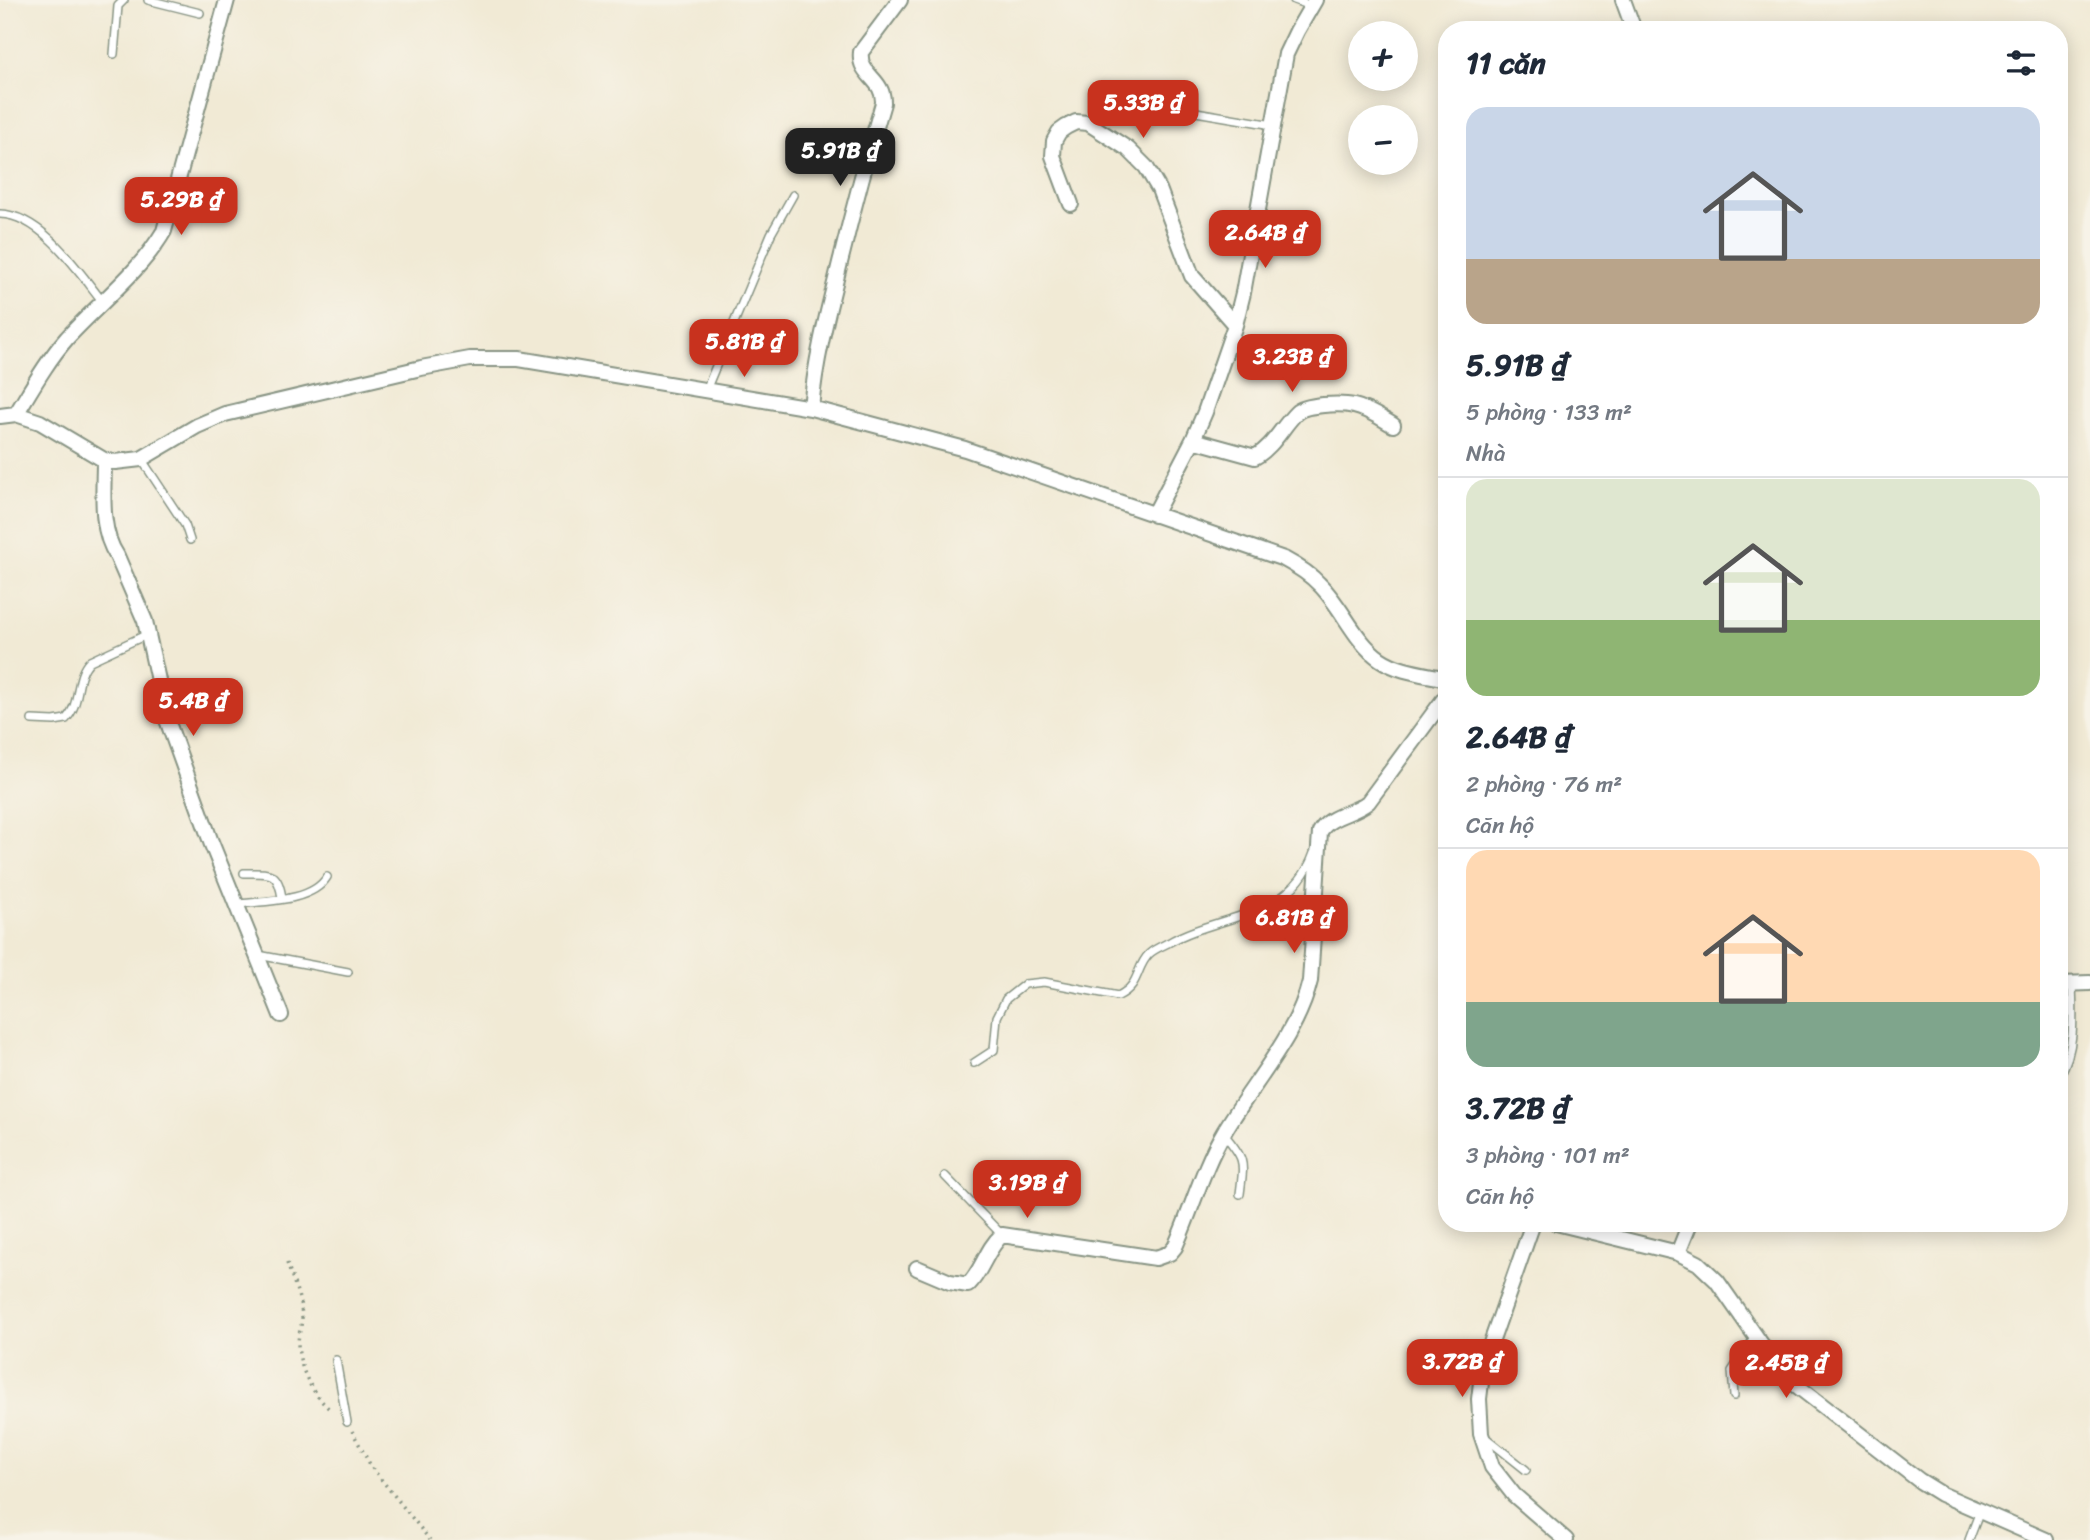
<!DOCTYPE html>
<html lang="vi">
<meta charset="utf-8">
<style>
:root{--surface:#fff;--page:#f2f2f3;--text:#1f2937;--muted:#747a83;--line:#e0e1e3;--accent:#c8321e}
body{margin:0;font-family:Sriracha,sans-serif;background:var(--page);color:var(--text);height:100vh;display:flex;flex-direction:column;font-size:26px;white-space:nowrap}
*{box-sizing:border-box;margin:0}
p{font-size:23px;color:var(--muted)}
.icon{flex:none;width:38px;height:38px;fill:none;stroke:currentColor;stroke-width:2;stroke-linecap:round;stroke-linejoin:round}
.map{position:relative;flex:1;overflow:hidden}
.details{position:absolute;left:1438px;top:21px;width:630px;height:1211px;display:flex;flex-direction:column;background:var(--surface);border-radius:28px;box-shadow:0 4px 18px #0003}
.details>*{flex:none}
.fabs{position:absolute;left:1348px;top:21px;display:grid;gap:14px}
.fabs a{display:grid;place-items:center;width:70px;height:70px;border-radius:50%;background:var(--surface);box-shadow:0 4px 18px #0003;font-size:35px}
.price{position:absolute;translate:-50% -60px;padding:0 16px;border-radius:14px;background:var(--accent);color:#fff;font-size:23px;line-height:46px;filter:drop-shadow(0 2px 4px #0008)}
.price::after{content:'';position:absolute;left:50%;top:42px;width:21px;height:16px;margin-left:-10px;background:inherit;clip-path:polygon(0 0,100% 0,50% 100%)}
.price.active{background:#222;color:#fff}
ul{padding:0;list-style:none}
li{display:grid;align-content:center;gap:14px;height:371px;padding:0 28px}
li+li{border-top:2px solid var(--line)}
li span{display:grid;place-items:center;height:217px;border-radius:21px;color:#555}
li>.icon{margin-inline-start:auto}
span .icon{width:126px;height:126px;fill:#fffc;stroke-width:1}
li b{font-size:30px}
h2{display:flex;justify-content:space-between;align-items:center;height:84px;padding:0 28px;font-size:30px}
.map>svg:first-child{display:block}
</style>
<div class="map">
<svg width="2090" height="1540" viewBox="0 0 2090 1540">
<rect width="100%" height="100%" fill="#f7f3e8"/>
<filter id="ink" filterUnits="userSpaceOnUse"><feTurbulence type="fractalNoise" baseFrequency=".0143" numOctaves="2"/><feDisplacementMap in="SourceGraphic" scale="14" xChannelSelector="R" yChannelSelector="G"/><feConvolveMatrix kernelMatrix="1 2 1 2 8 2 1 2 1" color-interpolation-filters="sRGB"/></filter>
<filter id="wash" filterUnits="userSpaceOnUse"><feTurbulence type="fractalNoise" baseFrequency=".00686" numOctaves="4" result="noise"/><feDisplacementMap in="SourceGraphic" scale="28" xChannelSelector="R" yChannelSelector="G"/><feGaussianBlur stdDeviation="1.57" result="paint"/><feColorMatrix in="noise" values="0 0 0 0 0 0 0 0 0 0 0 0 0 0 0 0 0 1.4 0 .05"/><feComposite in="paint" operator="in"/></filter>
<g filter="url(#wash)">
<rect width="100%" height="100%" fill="#f1ead5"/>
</g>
<g filter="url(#ink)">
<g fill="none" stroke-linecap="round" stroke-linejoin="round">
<defs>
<path id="service" d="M148,0L200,13
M1294,0L1311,6
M114,54L118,6L124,0
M1153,92L1170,105L1184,110L1273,125
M0,214C42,215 79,272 103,302
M706,390L771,234L793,195
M142,460L185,525L190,540
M32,720L54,721L66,719C82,703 74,677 90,661L148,634
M244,873C270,873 278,870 282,898
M238,904C265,901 312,902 327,877
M258,955L348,972
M974,1063L994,1050L997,1017L1006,999L1025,984L1044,982L1118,996C1141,985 1135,968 1149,954C1154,949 1162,946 1168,943C1220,913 1291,920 1314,853
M2060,1075C2076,1047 2073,1015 2072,984
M1223,1133C1246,1160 1244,1161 1240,1194
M945,1176L1002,1235
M336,1360L347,1422
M1734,1396L1732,1371L1755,1337
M1486,1438L1526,1470
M1969,1540L1980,1511"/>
<path id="minor" d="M1623,0L1634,30
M1071,204L1053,156L1054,141L1059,132L1066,127L1076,122L1088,123L1128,149L1146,167L1159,189L1192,276L1235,325
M811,408C815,363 826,319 837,275C851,217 866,160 883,103C884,78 858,76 861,52L900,0
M16,414C32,388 47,361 67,338C99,303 140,272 164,231L227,0
M0,416L16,414L40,422L104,460L115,462L141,459L197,426L225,414L421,368L470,359H519L811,408L965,449L1284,559C1297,566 1309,573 1319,584C1342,606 1354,641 1380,659C1399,672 1426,674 1447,679
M1193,440L1255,457C1273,447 1282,427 1296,413C1305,404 1341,403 1354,406C1368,409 1381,418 1393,425
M104,460C104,491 99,529 117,556L145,621L166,717L211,842L281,1015
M1154,515L1193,440L1205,412L1235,325L1243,293L1286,54L1297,31L1315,0
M2060,984L2090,983
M1533,1223L1483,1366L1479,1399L1481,1434L1492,1467L1514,1495L1566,1540
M1556,1223L1678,1253L1698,1263L1717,1281L1773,1361L1792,1382L1920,1481L1941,1494L2046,1540
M1678,1253L1690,1223
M917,1268L950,1282L968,1285C983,1270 986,1249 1002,1235L1156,1258L1170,1253L1175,1247C1192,1209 1203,1167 1224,1132C1252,1084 1297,1036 1310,981L1320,832C1329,815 1354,814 1368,802L1447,695"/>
</defs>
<use href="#service" stroke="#889484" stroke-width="10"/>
<use href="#minor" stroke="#889484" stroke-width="18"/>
<path stroke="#889484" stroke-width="3.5" stroke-dasharray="2 5" stroke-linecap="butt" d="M287,1263C293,1281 301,1298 302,1317C302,1326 298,1334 298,1344C299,1369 313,1396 332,1411
M352,1431L372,1468L430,1540"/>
<use href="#service" stroke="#fff" stroke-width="7"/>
<use href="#minor" stroke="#fff" stroke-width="14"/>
</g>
</g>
</svg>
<div class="fabs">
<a>+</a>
<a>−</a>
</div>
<b class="price" style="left:1143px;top:140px">5.33B ₫</b>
<b class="price active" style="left:840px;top:188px">5.91B ₫</b>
<b class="price" style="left:181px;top:237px">5.29B ₫</b>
<b class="price" style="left:1265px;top:270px">2.64B ₫</b>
<b class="price" style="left:744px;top:379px">5.81B ₫</b>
<b class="price" style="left:1292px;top:394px">3.23B ₫</b>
<b class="price" style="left:193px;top:738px">5.4B ₫</b>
<b class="price" style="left:1294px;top:955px">6.81B ₫</b>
<b class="price" style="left:1027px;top:1220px">3.19B ₫</b>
<b class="price" style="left:1462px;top:1399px">3.72B ₫</b>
<b class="price" style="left:1786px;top:1400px">2.45B ₫</b>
<section class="details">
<h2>11 căn<svg class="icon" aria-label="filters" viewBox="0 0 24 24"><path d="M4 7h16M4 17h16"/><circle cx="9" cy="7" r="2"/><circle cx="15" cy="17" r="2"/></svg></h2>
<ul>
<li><span style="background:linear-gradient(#c9d6e8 70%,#b9a48a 0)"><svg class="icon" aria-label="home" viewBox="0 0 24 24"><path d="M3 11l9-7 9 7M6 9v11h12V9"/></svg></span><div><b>5.91B ₫</b><p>5 phòng · 133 m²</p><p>Nhà</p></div></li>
<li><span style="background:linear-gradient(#dfe7d0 65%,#8fb573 0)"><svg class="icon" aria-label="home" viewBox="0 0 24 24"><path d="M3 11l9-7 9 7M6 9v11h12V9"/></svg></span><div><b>2.64B ₫</b><p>2 phòng · 76 m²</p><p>Căn hộ</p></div></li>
<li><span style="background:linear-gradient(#ffd9b3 70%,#7fa58c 0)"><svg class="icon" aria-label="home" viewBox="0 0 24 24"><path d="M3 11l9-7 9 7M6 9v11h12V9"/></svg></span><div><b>3.72B ₫</b><p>3 phòng · 101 m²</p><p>Căn hộ</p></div></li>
</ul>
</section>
</div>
